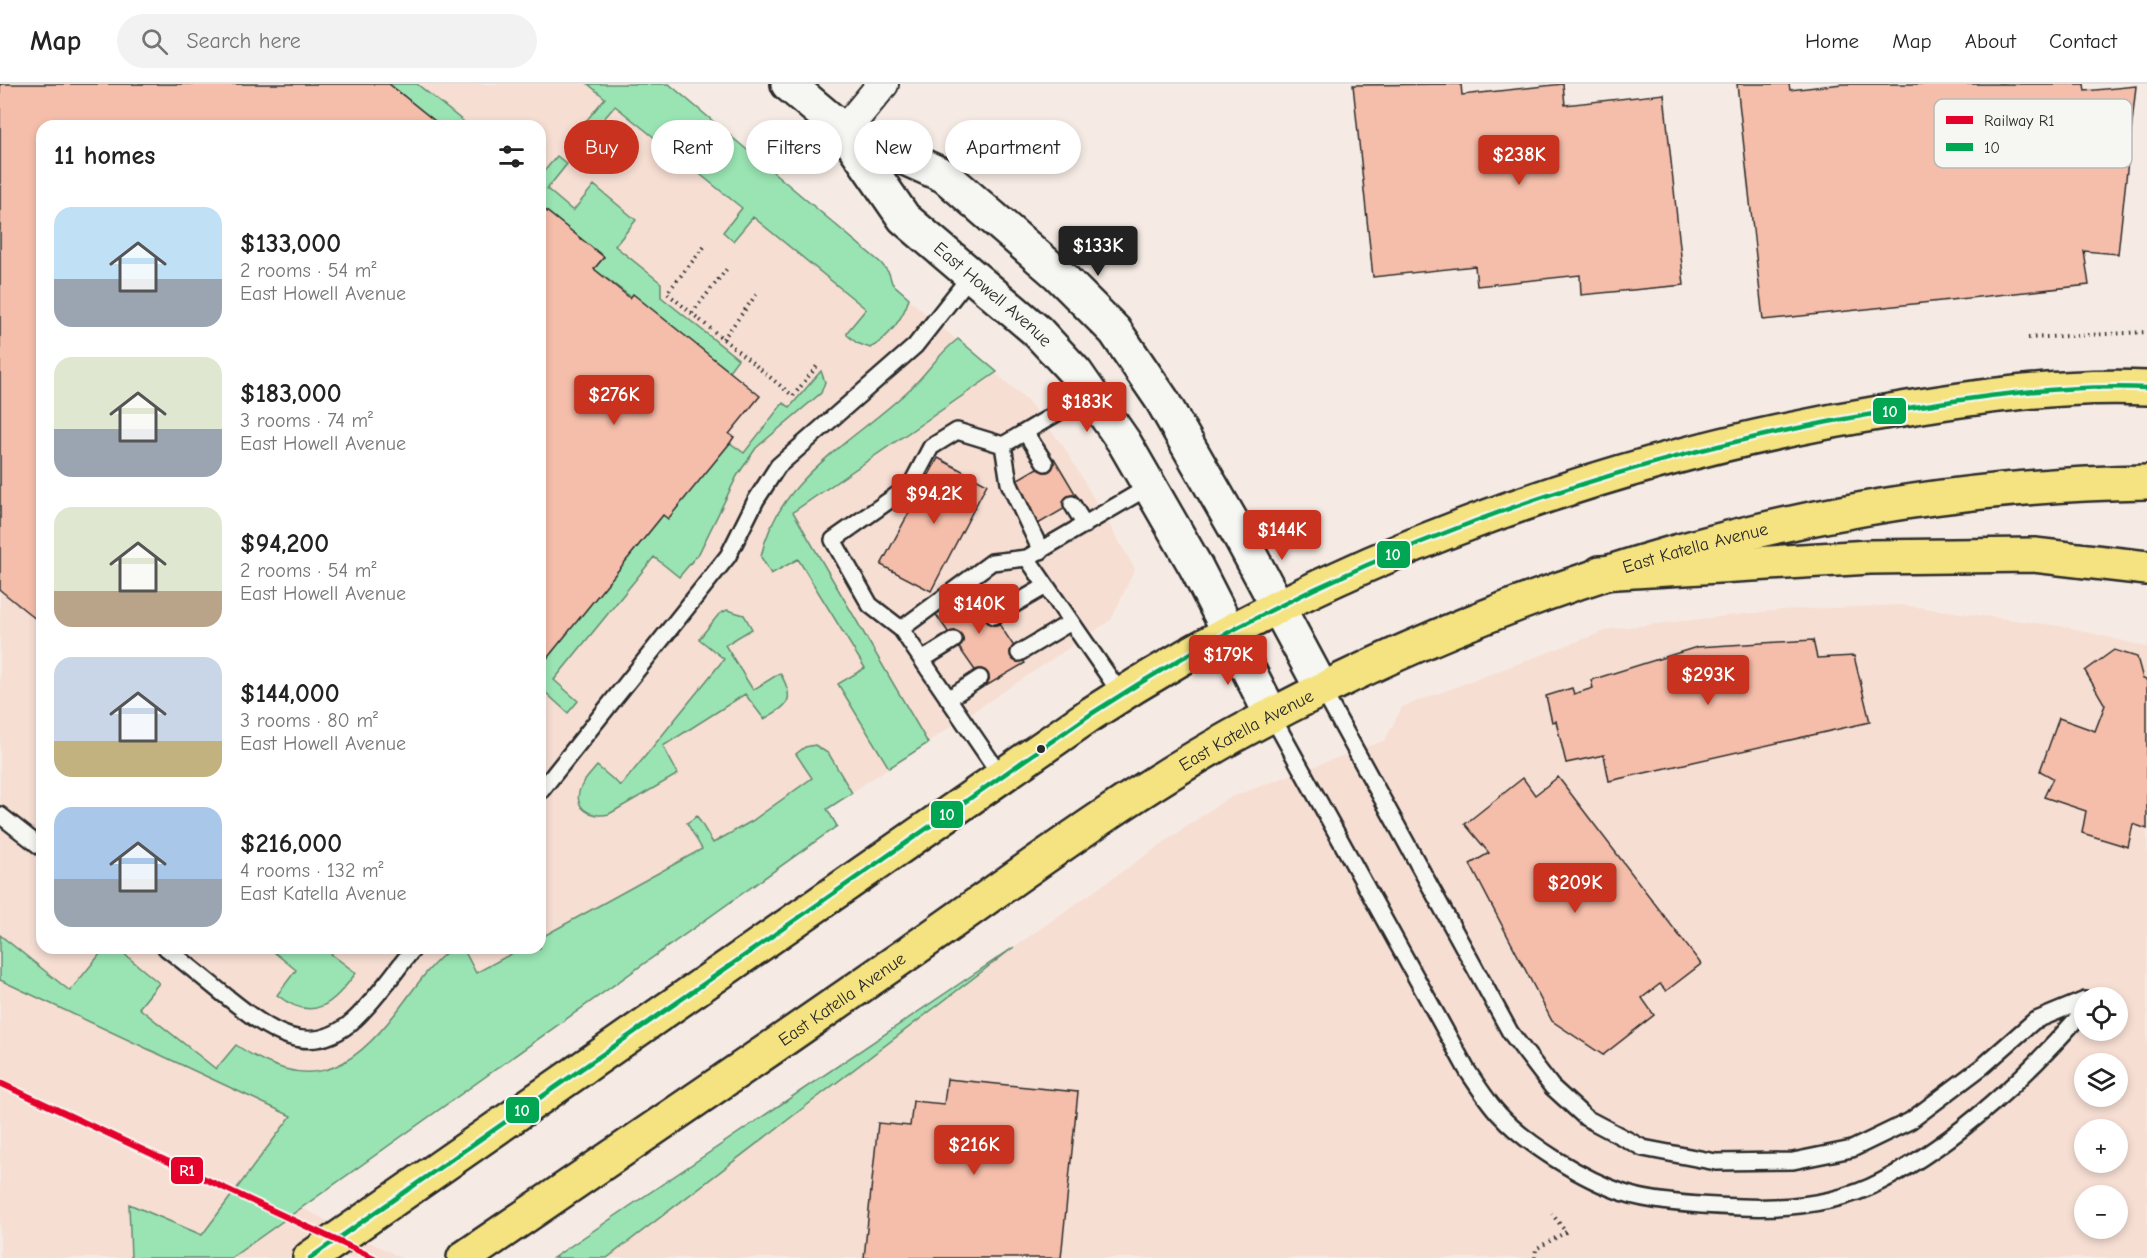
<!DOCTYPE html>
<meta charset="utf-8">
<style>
:root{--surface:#fff;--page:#f2f2f2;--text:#222;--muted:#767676;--line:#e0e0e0;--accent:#c8321e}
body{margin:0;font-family:"Comic Neue",sans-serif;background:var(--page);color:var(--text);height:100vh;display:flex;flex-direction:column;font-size:22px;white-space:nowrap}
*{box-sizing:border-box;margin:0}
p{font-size:20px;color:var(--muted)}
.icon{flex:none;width:33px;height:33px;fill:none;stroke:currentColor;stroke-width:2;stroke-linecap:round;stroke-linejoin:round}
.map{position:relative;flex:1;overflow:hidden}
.side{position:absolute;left:36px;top:36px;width:510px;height:834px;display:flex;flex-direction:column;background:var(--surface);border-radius:18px;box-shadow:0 3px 9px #0003}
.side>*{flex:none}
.top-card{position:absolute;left:564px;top:36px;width:570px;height:54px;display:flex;gap:12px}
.buttons{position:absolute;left:2074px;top:903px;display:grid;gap:12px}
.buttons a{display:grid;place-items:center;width:54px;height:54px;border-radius:50%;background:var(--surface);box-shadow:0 3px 9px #0003;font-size:30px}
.price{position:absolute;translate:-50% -51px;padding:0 14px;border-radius:6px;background:var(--accent);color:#fff;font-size:20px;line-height:39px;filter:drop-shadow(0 2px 3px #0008)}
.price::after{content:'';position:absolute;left:50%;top:36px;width:18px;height:14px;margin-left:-9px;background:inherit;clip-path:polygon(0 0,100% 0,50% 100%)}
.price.current{background:#222;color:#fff}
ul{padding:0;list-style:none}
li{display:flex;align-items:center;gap:18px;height:150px;padding:0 18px}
li span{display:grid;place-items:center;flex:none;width:168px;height:120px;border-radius:18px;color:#555}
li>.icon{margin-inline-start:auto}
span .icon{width:72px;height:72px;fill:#fffc;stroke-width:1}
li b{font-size:26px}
h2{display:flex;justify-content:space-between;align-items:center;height:72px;padding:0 18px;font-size:26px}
.pill{padding:0 21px;border-radius:27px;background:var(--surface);box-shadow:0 3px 9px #0003;font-size:21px;line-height:54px}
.pill.current{background:var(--accent);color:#fff}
header{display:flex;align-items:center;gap:36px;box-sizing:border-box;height:84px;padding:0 30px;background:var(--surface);border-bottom:2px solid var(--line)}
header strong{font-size:28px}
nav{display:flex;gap:33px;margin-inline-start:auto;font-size:21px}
.search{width:420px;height:54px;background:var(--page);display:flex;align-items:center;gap:15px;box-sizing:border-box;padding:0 21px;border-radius:33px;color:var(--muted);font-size:22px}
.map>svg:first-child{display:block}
</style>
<header>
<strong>Map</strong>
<div class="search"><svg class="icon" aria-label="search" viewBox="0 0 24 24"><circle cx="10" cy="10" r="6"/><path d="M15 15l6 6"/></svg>Search here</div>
<nav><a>Home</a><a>Map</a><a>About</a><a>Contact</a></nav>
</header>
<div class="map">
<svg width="2147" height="1174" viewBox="0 0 2147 1174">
<rect width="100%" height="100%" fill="#f6ebe4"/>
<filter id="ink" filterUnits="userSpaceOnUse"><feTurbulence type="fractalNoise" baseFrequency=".0167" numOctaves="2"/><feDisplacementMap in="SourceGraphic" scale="12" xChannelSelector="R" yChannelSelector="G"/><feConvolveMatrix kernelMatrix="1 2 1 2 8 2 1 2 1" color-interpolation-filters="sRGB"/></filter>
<g filter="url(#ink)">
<path fill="#f6ded3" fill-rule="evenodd" d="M0,0H657L1027,316L1064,363L1135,485L1111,536L827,725L292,1032L244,1095L402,1174H0ZM42,42H540V864H42Z
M1902,521L2067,543L2147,563V1174H607L1014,863L1226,715L1385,656L1402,623L1610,545L1781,526ZM2085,914H2118V946H2085ZM2085,980H2118V1012H2085ZM2085,1046H2118V1078H2085ZM2085,1112H2118V1144H2085Z"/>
<path fill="#9ae4b3" stroke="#62886f" stroke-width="1.5" d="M389,0H417L469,42H441Z
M588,0H669L881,179L889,189L892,199L909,214C904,233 888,255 870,264L857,259L847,251V248L866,225L753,133L733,157L723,148L742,124L615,22L596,44L586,37L605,14Z
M557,72L567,80L547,105L573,127L594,101L636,136L615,162L661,199V213L738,275L729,287L594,185L604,173L540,122V92Z
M958,255L997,288L793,428L928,659L889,684L838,600L865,584L798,475L771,490L761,473C777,393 857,356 911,304C928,288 939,269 958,255Z
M821,287L825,298L821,309L756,364L737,392L699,469L679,493L654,473L554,596L578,617L568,629L545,608L540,613V583L663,431L730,359L744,369L783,319L790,323Z
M727,526L744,531L752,545L725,561L753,606L780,589C796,616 789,621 764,635L745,610L663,662L678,690L609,730C590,735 570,722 582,701C586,694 592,688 597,682L621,702L724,575L699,555L719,530Z
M815,661L829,670L852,709L827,725L837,742L231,1174H131L129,1120L202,1151L291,1032L0,896V851L70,907L105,864H117L159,899L139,924L216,985L236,961C308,1009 348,991 398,926C415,904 429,881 452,864H463L476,889L522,864H540V854L702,765L687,739L697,732L713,759L752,737L812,694L796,670L805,663Z
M1014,863L607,1174H553Z
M269,864H336L331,870L356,889C333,919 314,940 277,911L296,886Z"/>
<path fill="#f5beaa" stroke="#2b2b2b" stroke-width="1.5" d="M0,0H389L441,42H42V540L0,506Z
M1461,0L1462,11L1563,0L1565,21L1664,10L1684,201L1581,211L1580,191L1477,202L1475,182L1373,193L1353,1Z
M1737,0H1789L1790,6L1842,0H2084L2085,7L2136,2L2118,170L2084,167L2089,201L1763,236Z
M540,122L604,173L594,185L630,214L633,210L760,312L729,350L734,353L730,359L668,435L663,431L540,583Z
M938,374L987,400L931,507L881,481Z
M1054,374L1079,416L1038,440L1013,398Z
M972,499L1025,579L986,602L932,525Z
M1813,556L1817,574L1854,572L1870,638L1609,697L1604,671L1566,679L1556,637L1552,638L1546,612L1572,604L1574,610L1593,604L1591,596L1697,563Z
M2114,566L2137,573L2143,595L2147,596V745L2133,740L2128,763L2082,749L2086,727L2044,713L2053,694L2040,687L2059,634L2095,647L2105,621L2085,587Z
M1558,693L1701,880L1666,907L1660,900L1642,914L1654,931L1603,971L1552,937L1470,780L1489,769L1465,740L1523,694L1535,711Z
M947,995L1078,1008L1061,1174H864L878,1039L910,1042L913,1017L944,1020Z"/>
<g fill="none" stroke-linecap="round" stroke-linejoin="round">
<defs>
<path id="service" d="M1025,348L1045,379
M1003,361L1009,399L1041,467
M1072,420L1085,441
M994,532L1046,502
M901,545L992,478L1027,474
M1019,569L1071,538
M922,576L954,556
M1322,605L1510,948L1552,1003L1586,1034L1643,1064L1716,1078L1793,1077L1852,1065L1910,1037L1983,982L2034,937L2085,916
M1121,610L1027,474L1150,402
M948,615L980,594
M1272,632L1467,986C1477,1001 1487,1017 1499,1030C1527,1061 1585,1096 1624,1109C1653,1119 1710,1122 1741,1123C1789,1125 1839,1120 1882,1097C1957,1058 2031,989 2085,925
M1001,692L901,545L870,521L833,456L911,401L931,363L957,347L1003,361L1091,309
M540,708L728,472L756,416L778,382L915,262L971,191
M0,731L42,764
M166,864C187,880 207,897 227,913C267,945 309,978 355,935C377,914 395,887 414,864"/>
<path id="minor" d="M844,47L883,0"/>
<g id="tertiary">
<path id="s1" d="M788,0L844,47L904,134L1037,247L1076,289L1124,358L1196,483L1272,632"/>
<path d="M844,47L945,92L1059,191L1115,247L1162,316L1241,454L1322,605"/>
</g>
<g id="primary">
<path d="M310,1174L1091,630C1327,475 1612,372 1890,327C1974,313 2061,300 2147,304"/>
<path id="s2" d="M464,1174C613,1073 762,971 910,868C1016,794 1120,715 1233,652C1516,496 1823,403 2147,398"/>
</g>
<path id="motorway" d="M1600,489L1870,473L2034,471L2147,484"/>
</defs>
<use href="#service" stroke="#2b2b2b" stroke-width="20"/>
<use href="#minor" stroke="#2b2b2b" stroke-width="34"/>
<use href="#tertiary" stroke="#2b2b2b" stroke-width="38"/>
<use href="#primary" stroke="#2b2b2b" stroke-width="38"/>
<use href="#motorway" stroke="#2b2b2b" stroke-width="38"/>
<path stroke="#2b2b2b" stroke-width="4" stroke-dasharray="1.5 4.5" stroke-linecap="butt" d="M704,163L667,209L793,312L817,282
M692,229L729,182
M2028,254L2147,248
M723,255L759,207
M1535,1174L1536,1165L1566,1148L1552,1130"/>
<use href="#service" stroke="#f6f6f2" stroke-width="15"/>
<use href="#minor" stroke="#f6f6f2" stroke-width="30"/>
<use href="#tertiary" stroke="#f6f6f2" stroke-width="33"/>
<use href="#primary" stroke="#f5e382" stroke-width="33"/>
<use href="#motorway" stroke="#f5e382" stroke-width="33"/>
<defs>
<path id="bus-1" d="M310,1174L1091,630C1327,475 1612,372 1890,327C1974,313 2061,300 2147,304"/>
</defs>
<use href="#bus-1" stroke="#f6f6f2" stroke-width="9"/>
<use href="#bus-1" stroke="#00a651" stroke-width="4.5"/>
<defs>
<path id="rail-1" d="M0,999L374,1174"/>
</defs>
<use href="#rail-1" stroke="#f6f6f2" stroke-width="10"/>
<use href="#rail-1" stroke="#e4002b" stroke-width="6"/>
</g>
</g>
<circle fill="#2b2b2b" stroke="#f6f6f2" stroke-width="2" cx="1041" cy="665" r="5"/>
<g text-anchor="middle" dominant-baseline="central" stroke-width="4.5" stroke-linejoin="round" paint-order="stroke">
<g font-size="18" fill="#2b2b2b" stroke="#f6f6f2">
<text stroke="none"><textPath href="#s1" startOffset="296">East Howell Avenue</textPath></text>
<text stroke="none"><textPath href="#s2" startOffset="1430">East Katella Avenue</textPath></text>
<text stroke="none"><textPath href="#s2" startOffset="944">East Katella Avenue</textPath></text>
<text stroke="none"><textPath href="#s2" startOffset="458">East Katella Avenue</textPath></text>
</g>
</g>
<rect x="1934" y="15" width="198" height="69" rx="9" fill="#f6f6f2" stroke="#b9b9b6" stroke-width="1.5"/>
<rect x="1946" y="32" width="27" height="8" fill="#e4002b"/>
<rect x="1946" y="59" width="27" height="8" fill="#00a651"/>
<g font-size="16" fill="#2b2b2b">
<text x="1984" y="42">Railway R1</text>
<text x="1984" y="69">10</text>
</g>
<g stroke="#f6f6f2" stroke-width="2">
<rect x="1872" y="313" width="35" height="28" rx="6" fill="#00a651"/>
<rect x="1376" y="456" width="35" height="29" rx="6" fill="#00a651"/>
<rect x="930" y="716" width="34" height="29" rx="6" fill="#00a651"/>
<rect x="505" y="1012" width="35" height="28" rx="6" fill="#00a651"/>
<rect x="170" y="1072" width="34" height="29" rx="6" fill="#e4002b"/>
</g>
<g font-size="16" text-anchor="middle" font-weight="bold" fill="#fff">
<text x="1890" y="333">10</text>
<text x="1393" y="476">10</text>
<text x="947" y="736">10</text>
<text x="522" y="1032">10</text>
<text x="187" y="1092">R1</text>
</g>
</svg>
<div class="buttons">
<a><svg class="icon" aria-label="locate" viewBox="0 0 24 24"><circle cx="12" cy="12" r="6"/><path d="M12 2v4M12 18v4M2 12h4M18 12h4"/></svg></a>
<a><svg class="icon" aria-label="layers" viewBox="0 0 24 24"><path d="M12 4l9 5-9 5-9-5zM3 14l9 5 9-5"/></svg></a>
<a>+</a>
<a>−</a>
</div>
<b class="price" style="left:1519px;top:102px">$238K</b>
<b class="price current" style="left:1098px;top:193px">$133K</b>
<b class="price" style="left:614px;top:342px">$276K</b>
<b class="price" style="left:1087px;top:349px">$183K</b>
<b class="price" style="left:934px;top:441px">$94.2K</b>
<b class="price" style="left:1282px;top:477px">$144K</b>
<b class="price" style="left:979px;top:551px">$140K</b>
<b class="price" style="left:1228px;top:602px">$179K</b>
<b class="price" style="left:1708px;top:622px">$293K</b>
<b class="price" style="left:1575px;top:830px">$209K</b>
<b class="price" style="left:974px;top:1092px">$216K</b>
<div class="top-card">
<a class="pill current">Buy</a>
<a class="pill">Rent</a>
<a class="pill">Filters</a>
<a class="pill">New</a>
<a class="pill">Apartment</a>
</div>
<section class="side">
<h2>11 homes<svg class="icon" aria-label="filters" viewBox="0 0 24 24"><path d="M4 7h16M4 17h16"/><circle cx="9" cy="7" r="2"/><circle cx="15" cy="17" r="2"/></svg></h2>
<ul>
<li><span style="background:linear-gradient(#bfe0f5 60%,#9aa5b1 0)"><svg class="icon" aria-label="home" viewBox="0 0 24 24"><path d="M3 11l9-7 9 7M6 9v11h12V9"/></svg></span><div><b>$133,000</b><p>2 rooms · 54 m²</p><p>East Howell Avenue</p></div></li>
<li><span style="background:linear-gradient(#dfe7d0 60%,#9aa5b1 0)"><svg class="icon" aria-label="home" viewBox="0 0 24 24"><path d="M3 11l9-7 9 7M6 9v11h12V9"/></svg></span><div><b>$183,000</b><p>3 rooms · 74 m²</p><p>East Howell Avenue</p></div></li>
<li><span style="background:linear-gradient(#dfe7d0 70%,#b9a48a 0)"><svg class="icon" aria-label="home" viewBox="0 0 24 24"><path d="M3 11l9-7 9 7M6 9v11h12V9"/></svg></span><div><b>$94,200</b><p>2 rooms · 54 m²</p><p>East Howell Avenue</p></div></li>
<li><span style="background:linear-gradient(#c9d6e8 70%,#c2b280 0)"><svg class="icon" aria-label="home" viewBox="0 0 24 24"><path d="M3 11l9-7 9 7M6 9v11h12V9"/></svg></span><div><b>$144,000</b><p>3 rooms · 80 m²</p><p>East Howell Avenue</p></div></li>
<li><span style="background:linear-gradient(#a9c7e8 60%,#9aa5b1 0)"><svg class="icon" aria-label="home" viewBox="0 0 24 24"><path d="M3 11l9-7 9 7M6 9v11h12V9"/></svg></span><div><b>$216,000</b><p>4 rooms · 132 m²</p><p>East Katella Avenue</p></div></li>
</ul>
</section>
</div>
